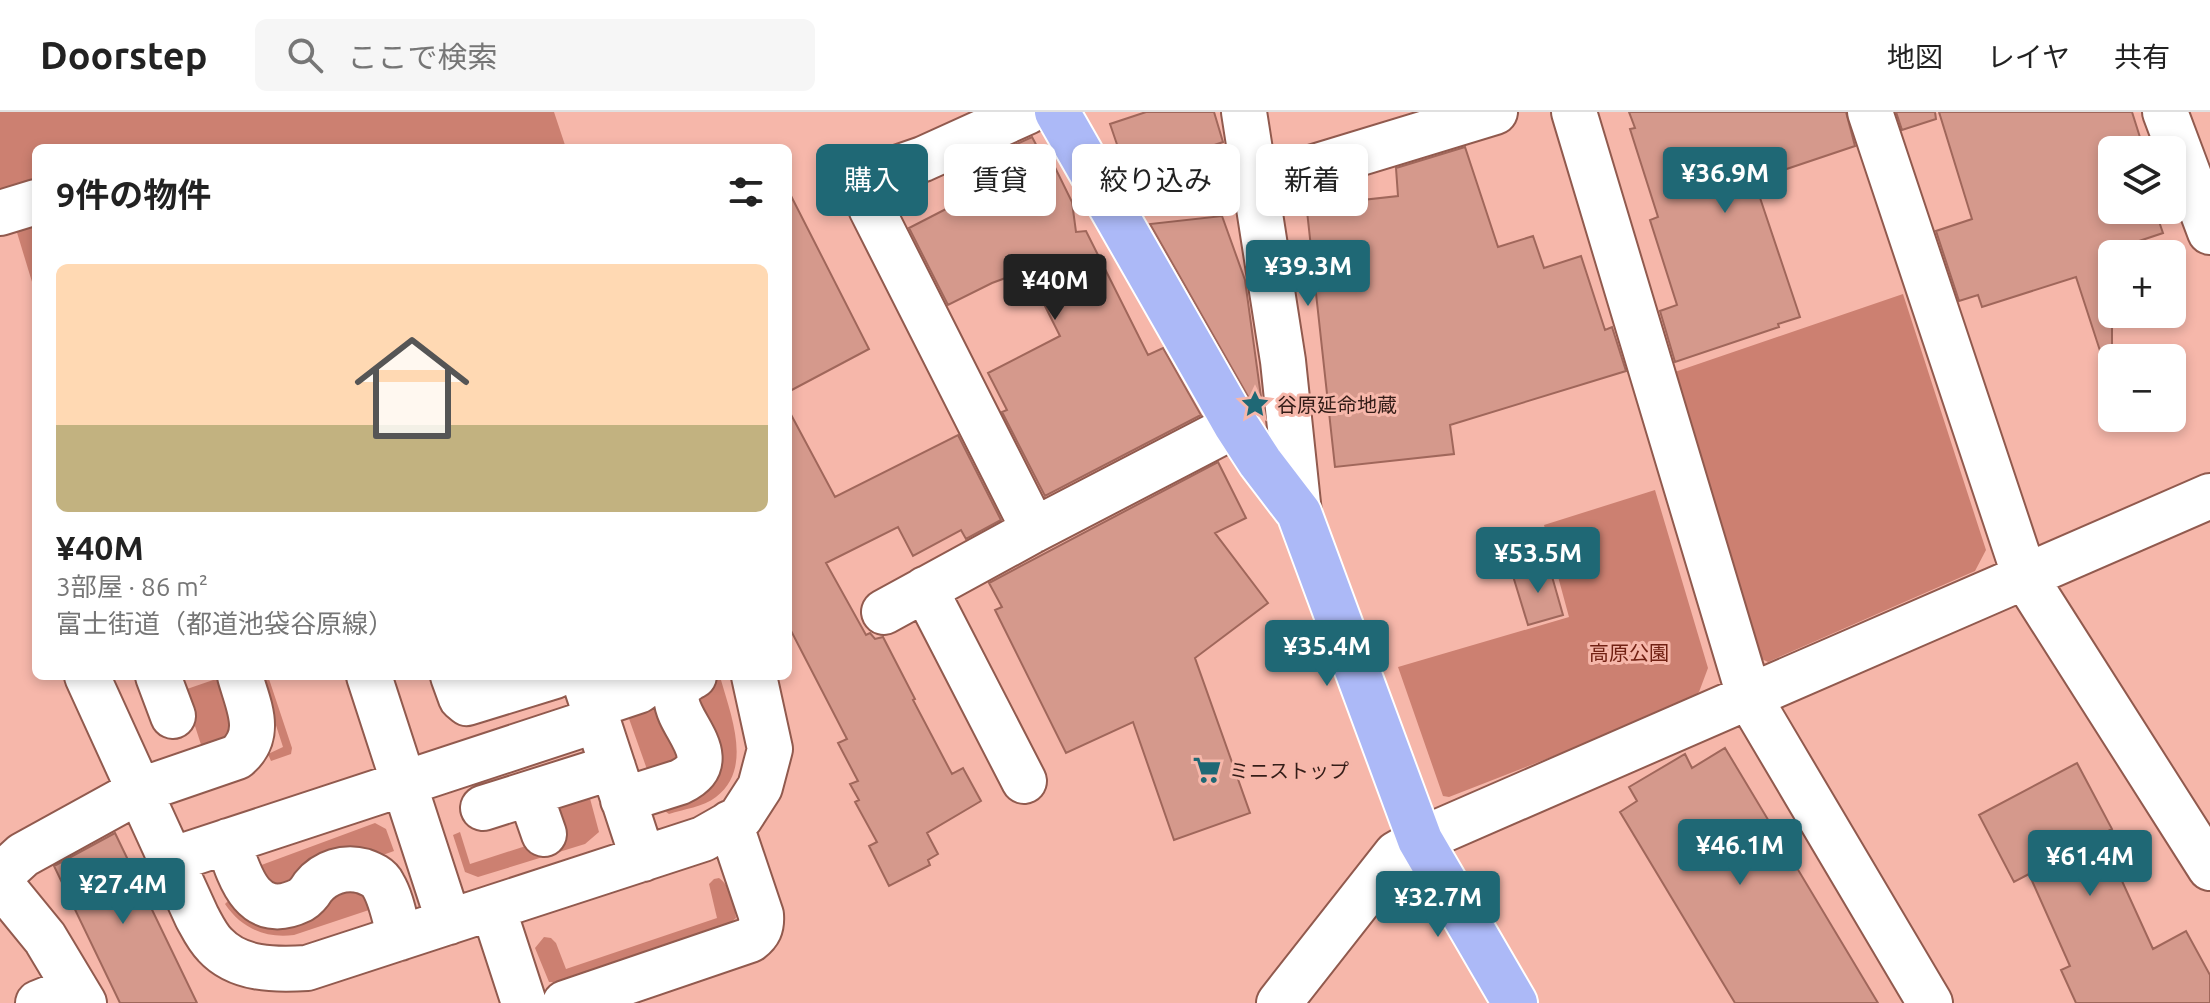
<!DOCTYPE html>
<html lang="ja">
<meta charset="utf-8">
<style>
:root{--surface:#fff;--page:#f6f6f6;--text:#222;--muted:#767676;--line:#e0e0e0;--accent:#1f6875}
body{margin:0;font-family:Ubuntu,"Noto Sans JP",sans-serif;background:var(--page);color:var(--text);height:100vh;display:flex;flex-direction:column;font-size:30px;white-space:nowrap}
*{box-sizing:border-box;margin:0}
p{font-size:26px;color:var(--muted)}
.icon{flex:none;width:44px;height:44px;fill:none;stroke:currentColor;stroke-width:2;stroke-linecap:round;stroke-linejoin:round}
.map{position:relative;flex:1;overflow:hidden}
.side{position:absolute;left:32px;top:32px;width:760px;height:536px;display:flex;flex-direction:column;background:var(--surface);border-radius:12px;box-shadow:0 4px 12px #0003}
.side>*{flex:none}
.hud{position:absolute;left:816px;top:32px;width:760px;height:72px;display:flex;gap:16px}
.controls{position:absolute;left:2098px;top:24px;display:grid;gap:16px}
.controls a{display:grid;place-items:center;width:88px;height:88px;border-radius:12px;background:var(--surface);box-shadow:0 4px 12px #0003;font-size:40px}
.price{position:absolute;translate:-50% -68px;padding:0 18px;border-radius:8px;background:var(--accent);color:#fff;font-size:26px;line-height:52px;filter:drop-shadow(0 2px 4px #0008)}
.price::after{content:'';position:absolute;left:50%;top:48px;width:24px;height:18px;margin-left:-12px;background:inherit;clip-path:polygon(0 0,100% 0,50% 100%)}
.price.selected{background:#222;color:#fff}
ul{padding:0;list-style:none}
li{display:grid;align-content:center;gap:16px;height:424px;padding:0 24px}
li+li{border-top:2px solid var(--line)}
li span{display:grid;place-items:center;height:248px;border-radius:12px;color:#555}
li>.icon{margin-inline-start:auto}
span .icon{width:144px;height:144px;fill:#fffc;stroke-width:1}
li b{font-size:34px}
h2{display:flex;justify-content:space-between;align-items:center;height:96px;padding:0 24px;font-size:34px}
.chip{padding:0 28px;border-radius:12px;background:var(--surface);box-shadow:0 4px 12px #0003;font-size:28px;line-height:72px}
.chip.selected{background:var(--accent);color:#fff}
header{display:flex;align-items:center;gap:48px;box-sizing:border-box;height:112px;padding:0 40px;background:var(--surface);border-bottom:2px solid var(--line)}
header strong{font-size:38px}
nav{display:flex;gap:44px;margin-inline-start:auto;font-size:28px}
.search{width:560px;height:72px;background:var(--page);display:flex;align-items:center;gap:20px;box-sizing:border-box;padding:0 28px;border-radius:12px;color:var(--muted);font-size:30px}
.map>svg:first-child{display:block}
</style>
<header>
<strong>Doorstep</strong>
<div class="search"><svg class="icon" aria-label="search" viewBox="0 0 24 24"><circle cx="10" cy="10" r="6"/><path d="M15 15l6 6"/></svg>ここで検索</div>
<nav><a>地図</a><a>レイヤ</a><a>共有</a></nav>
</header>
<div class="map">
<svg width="2210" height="891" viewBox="0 0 2210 891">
<rect width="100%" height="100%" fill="#f6b7aa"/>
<path fill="#cc8071" d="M0,0H554L566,36H36V183L15,114L0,119Z
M1903,182L1986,438L1975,459L1768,550L1749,541L1666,263Z
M1655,378L1708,556L1699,580L1677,596L1449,685L1443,684L1398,555L1569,505L1544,413Z
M216,564H224L240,621L204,642L185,583L187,577L216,567Z
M260,564H268L292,636L291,642L271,649L268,642L283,635Z
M715,566L721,568C731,604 753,657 716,685C703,695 684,697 669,702L662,697L680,679L685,596Z
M654,587L691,639L649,663L627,601Z
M588,679L599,720L585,732L478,765L465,760L453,723L460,720L470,752L560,723L550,691Z
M375,711L386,717L394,739L279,780L253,756Z
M719,766C730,773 735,793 736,806L729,812L554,870H549L535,836L544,825L551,826L556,831L566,857L717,806L709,772L714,767Z
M347,768L378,795L294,823C266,827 241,816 225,792L233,784Z"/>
<path fill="#d5998c" stroke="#a0675b" stroke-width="2" d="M1146,0H1214L1223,30L1200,38L1123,50L1110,12Z
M1629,0H1846L1855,34L1754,68L1800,205L1778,212L1779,215L1675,250L1660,199L1677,193L1650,108L1658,105L1630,17L1635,16Z
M1896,0H1935L1936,7L1902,18Z
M1939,0H2132L2144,38H2112V98H2155L2163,121L2112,138V250L2104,251L2076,165L1982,195L1978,183L1959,189L1936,119L1972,107Z
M1032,25L1041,42L1047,39L1072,90L1076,120L1086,119L1148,243L1163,236L1201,303L1045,384L1002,300L1007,298L988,261L1060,224L1027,158L992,171L948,193L909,116L983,78L971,53Z
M1465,35L1498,135L1533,124L1544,156L1581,144L1605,218L1612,215L1626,259L1450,313L1454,342L1335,355L1307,99L1317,98V93L1398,84L1396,56Z
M788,78L869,237L788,280Z
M1222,104L1245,168L1262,292L1254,295L1150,112Z
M788,297L835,385L958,323L1001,408L966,427L961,418L913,444L898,415L826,451L866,523L870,521L875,527L883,525L915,587L913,588L952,662L963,656L981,689L927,721L938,742L928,748L930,753L889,774L869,734L877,730L855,690L859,688L850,672L858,669L838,631L847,627L788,513Z
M1218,350L1246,406L1215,421L1268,491L1195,546L1250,701L1174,728L1133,610L1066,641L995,498L1002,495L989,471Z
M1549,454L1563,503L1528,513L1513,464Z
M1725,636L1878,891H1735L1620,700L1637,689L1629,675L1685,642L1692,656Z
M2077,651L2112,717L2101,723L2153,837L2186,819L2210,863V891H2076L2061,858L2070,854L2029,762L2014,770L1979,703Z
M115,721L197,891H120L54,754Z"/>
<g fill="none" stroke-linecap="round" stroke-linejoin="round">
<defs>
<path id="minor" d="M1027,0L923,47L868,66L871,96L1034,418L1236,313
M1244,0L1283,249L1299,401
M1574,0L1750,587L1930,891
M1870,0L2025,465L2210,756
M2165,0L2210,120
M1255,73L1495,0
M0,101L36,90
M925,477L1024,669
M884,500L1034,418
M87,564L197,805C202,814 207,825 215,833C238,858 275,858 307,856L703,727L740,706L760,675L770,637L754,564
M158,564L173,604
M369,564L449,810
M453,564L461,586L467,591L555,564
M583,564L643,747
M593,594L638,579L659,564
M530,682L544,722
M623,688L680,670C740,641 638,592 694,564
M483,696L613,655
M228,729C239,763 252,812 301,788C306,785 310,780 313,775C325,760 345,754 363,759C371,762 379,765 383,773C392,788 395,809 400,826
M171,748L597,608
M0,764L23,743L141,678L237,645C264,622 248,593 240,564
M0,771L45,826L84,891
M493,796L524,891
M38,891L75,876
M565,891L750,828C759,821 762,815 761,803L730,711
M1279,891L1396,742L1420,728L2210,384"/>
<path id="major" d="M1057,0L1236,313L1260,350L1299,401L1420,728L1515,891"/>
</defs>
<use href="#minor" stroke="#915a4e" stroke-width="48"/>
<use href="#major" stroke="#fff" stroke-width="48"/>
<use href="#minor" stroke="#fff" stroke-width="44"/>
<use href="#major" stroke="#acb9f7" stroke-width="44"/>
</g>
<defs>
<symbol id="sight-bare" viewBox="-9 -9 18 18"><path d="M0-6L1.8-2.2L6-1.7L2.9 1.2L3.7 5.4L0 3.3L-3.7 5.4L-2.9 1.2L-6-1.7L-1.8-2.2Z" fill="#1f6875" stroke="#f6b7aa" stroke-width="2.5" paint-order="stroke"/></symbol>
<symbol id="supermarket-bare" viewBox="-9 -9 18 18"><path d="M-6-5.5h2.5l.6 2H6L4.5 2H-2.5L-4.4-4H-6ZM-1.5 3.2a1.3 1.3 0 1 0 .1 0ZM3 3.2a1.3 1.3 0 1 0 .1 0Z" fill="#1f6875" stroke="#f6b7aa" stroke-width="2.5" paint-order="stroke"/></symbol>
</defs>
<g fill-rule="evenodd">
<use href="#sight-bare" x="1235" y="272" width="40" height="40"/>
<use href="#supermarket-bare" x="1187" y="638" width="40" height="40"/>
</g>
<g text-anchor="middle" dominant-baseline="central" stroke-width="6" stroke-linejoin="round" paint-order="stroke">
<g font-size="20" fill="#341d18" stroke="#f6b7aa" text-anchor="start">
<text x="1277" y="292">谷原延命地蔵</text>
<text x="1229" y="658">ミニストップ</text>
</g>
<g font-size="20" fill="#712012" stroke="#f6b7aa">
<text x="1629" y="540">高原公園</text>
</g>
</g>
</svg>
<div class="controls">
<a><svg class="icon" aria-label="layers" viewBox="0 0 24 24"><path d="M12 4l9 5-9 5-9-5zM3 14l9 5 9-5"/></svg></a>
<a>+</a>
<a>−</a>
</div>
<b class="price" style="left:1725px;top:103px">¥36.9M</b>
<b class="price" style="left:1308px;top:196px">¥39.3M</b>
<b class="price selected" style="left:1055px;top:210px">¥40M</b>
<b class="price" style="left:1538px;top:483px">¥53.5M</b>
<b class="price" style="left:1327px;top:576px">¥35.4M</b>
<b class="price" style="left:1740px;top:775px">¥46.1M</b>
<b class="price" style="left:2090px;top:786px">¥61.4M</b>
<b class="price" style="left:123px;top:814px">¥27.4M</b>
<b class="price" style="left:1438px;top:827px">¥32.7M</b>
<div class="hud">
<a class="chip selected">購入</a>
<a class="chip">賃貸</a>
<a class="chip">絞り込み</a>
<a class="chip">新着</a>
</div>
<section class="side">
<h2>9件の物件<svg class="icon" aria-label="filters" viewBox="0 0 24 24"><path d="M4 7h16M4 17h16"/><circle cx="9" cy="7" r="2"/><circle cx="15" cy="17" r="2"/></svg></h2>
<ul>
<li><span style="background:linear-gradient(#ffd9b3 65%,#c2b280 0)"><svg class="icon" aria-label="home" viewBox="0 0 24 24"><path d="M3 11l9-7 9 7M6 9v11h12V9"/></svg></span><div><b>¥40M</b><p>3部屋 · 86 m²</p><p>富士街道（都道池袋谷原線）</p></div></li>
</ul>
</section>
</div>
